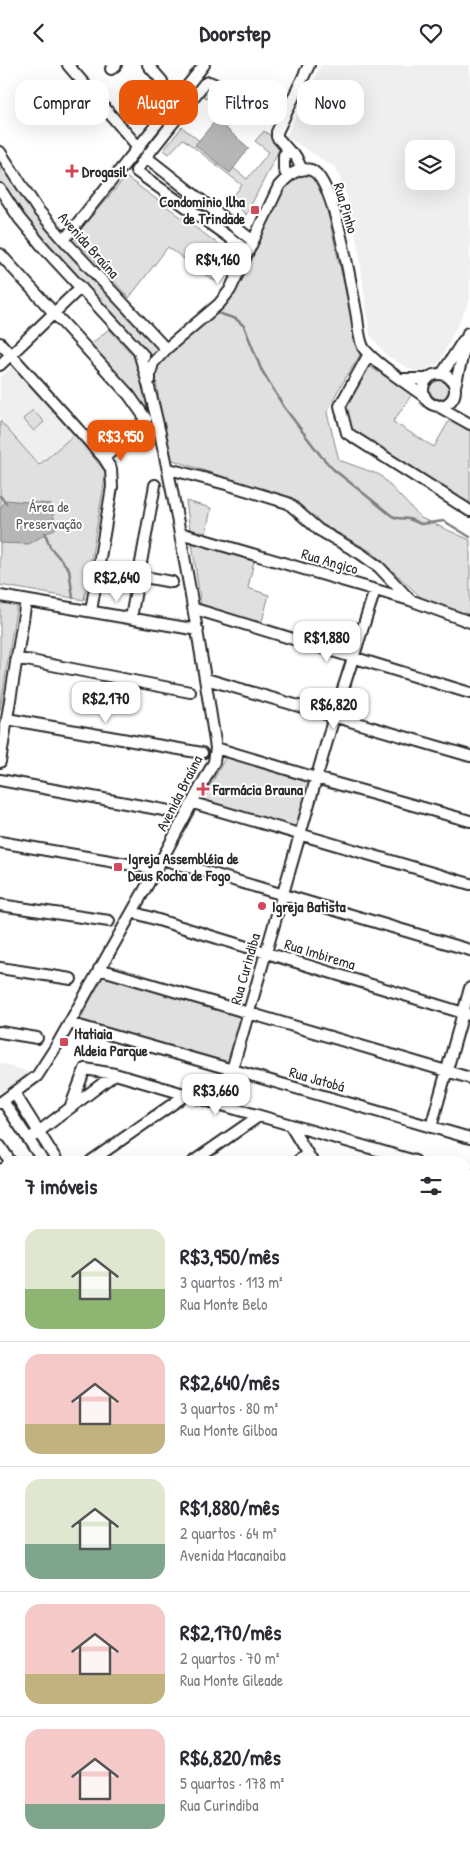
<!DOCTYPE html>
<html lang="pt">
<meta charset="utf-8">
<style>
:root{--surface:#fff;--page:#f7f7f7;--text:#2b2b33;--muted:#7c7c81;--line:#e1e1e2;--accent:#ea580c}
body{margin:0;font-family:"Patrick Hand",sans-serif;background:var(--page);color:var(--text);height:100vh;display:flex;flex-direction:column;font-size:19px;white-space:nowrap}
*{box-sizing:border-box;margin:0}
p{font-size:16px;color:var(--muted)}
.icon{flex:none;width:28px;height:28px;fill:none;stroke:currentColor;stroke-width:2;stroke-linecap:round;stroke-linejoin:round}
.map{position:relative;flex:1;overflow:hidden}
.details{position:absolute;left:0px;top:1091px;width:470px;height:696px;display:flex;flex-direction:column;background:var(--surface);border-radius:15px 15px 0 0;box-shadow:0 5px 20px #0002}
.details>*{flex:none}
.top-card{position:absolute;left:15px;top:15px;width:440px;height:45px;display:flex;gap:10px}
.controls{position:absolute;left:405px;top:75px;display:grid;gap:10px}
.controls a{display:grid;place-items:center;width:50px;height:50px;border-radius:10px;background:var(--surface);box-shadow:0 5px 20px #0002;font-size:25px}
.price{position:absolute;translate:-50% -42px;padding:0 11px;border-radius:10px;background:#fff;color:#222;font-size:16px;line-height:32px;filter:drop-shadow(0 1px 2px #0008)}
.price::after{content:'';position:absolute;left:50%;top:30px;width:15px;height:11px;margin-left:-8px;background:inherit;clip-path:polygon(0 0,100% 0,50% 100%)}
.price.selected{background:var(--accent);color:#fff}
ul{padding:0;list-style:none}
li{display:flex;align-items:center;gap:15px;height:125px;padding:0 25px}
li+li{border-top:1px solid var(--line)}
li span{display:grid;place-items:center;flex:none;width:140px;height:100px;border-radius:15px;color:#555}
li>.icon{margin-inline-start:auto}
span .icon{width:60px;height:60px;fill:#fffc;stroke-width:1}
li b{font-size:21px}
h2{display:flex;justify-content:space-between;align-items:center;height:60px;padding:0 25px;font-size:21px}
.tag{padding:0 18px;border-radius:15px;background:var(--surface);box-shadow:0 5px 20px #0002;font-size:18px;line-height:45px}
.tag.selected{background:var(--accent);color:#fff}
header{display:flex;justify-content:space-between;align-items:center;height:65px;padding:0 25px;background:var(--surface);font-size:22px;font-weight:700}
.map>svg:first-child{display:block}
</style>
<header><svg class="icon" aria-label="back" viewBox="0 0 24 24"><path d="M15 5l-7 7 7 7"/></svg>Doorstep<svg class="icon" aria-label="heart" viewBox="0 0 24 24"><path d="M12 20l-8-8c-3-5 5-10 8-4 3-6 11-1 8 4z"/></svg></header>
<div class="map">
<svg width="470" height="1787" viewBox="0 0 470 1787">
<rect width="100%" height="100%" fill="#fff"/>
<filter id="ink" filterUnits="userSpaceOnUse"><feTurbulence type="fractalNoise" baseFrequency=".02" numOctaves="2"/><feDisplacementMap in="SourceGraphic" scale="10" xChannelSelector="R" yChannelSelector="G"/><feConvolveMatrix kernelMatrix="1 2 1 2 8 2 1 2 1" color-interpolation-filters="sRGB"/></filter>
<g filter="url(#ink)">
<path fill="#efefef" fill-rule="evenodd" d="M321,0H470V235L439,298L423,306L417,307L410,304L387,291L370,270L358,181L347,132L336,103L286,72ZM414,84H446V116H414Z
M15,299L75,369L39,401L0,356V313Z
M0,998H1L31,1008L0,1028Z"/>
<path fill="#e0e0e0" stroke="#868686" d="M208,18L232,36L224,47L200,28Z
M182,62L247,114L269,87L255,76L264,66L282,79L246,150L230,135L242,120L183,74L169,89L164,85Z
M0,97L27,138L159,286L152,291L62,194L22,147L0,114Z
M306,108L318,115L323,127L360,290L337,327L327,348L339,395L380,410L421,453L470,475V550L424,535L372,487L317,456L294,436L170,394L157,324L155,300L226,235L245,208L283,121L291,113Z
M126,112L232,189L219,217L211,214L168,182L129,233L73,172Z
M109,264L137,295L150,356L136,333L91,279Z
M366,299L412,329L393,357L434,382L450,354L470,364V442L353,370L342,348Z
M429 323a11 11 0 1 1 22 0a11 11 0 1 1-22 0Z
M33,345L44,357L34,366L23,354Z
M0,356L39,400L75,369L106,408L84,535L0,520Z
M186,436L211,443L206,469L190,465Z
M192,478L254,496L248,523L269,530L261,560L235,550L201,541Z
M0,535L17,538L0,645Z
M226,691L311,716L297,764L203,735Z
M103,910L242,951L229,1000L80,955Z
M470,1293V1410L465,1413V1298Z
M5,1603V1647L0,1639V1608Z
M0,1677L5,1683V1782L88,1783L92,1787H0Z
M465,1780L470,1787H126L122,1783L465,1782Z"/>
<path fill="#b6b6b6" stroke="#7e7e7e" d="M216,55L249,83L230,108L195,80Z
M5,435L51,439L56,463L29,479L0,478V444Z"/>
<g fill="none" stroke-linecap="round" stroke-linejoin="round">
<path stroke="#7e7e7e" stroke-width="2.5" d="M218,248L236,254L244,261L261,304L284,342L321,391L333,404L392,451L397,453L409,454L421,459L444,456L470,472
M0,431L6,438
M45,468L50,482L69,504L73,533
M465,1415L470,1413
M0,1783L3,1787
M29,1787V1782"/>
<defs>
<path id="minor" d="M68,0L139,83
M148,0L162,16
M111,4L116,0
M0,87L38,145L64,175L166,284
M290,87L277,72V67L309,0
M146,92L253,176
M287,111L284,104V90L290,87L296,92L302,105
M0,124L19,153L43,182L144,291
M64,175L204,0
M248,186L136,106L146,92L204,19L209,17L219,21L252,49
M0,189L129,330L146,354L134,367L104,393
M0,278L104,393L111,404L112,422L91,546
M369,289L340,341L347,368L470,446
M0,300L81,222
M442,309L463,276
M423 325a16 16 0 1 1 32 0a16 16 0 1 1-32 0Z
M400,314H427
M150,315V309L153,298L166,284L219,239L230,225L279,121C287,112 298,101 311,105C335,113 352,227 357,252C358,261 359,274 363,282C370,295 412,322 425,332
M455,321L468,268
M436,340L470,359
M169,404L226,419L288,438L319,465L361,489L379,502L410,535
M180,468L410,535L470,557
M139,511L172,517
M0,531L198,565
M195,544L470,628
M131,553L155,420
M16,593L190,627
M206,614L470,691
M7,654L202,688
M216,683L316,713L470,756
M0,697L26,536
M0,715L169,746
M193,738L470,819
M0,777L156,804
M162,794L470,885
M0,840L109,856
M132,847L470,950
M0,903L71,914
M99,904L470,1013
M69,958L470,1073
M0,967L37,973
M232,1005L334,652L375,525
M15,1029L57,1096
M3,1036L43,1096
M0,1038L37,1011L57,980L162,794L214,697L216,683C205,611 193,540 180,469C169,407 157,347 139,287
M70,1043L85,1004L115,1009
M290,1060L312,1096
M431,1062L470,923
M29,1074L115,1009L415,1096
M0,1081L10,1096
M91,1096L187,1029
M194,1096L259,1051
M298,1096L307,1089
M0,1104L5,1112
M465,1109L470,1111
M0,1155L5,1152
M465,1168L470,1169
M0,1231L5,1238
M0,1333L5,1341
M0,1437L5,1444
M0,1511L5,1505"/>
<path id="major" d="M0,1649L5,1655
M0,1664L5,1670
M103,1782L107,1787
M116,1782L120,1787"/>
</defs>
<use href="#minor" stroke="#2b2b2b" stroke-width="14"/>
<use href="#major" stroke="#2b2b2b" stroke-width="16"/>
<use href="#minor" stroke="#fff" stroke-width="10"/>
<use href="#major" stroke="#fff" stroke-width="12"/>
</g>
</g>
<g fill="#d1495b" stroke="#fff" stroke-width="2">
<path d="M69.5 98.5h5v5h5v5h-5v5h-5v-5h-5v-5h5z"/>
<rect x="250" y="140" width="10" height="10" rx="2.5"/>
<path d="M200.5 716.5h5v5h5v5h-5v5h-5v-5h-5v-5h5z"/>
<rect x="113" y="797" width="10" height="10" rx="2.5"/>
<circle cx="262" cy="841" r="5"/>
<rect x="59" y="972" width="10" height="10" rx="2.5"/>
</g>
<g text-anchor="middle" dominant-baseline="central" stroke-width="4" stroke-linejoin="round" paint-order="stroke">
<g font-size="15" font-weight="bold" fill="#2b2b2b" stroke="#fff" text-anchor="start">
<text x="82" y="106">Drogasil</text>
<text x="245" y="136" text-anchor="end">Condominio Ilha<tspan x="245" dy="17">de Trindade</tspan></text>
<text x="213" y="724">Farmácia Brauna</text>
<text x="128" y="793">Igreja Assembléia de<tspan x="128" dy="17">Deus Rocha de Fogo</tspan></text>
<text x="272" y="841">Igreja Batista</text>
<text x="74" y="968">Itatiaia<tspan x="74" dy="17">Aldeia Parque</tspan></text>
</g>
<g font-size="15" fill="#2b2b2b" stroke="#fff">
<text transform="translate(346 143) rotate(73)">Rua Pinho</text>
<text transform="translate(89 180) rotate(48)">Avenida Braúna</text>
<text transform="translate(330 496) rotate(16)">Rua Angico</text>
<text transform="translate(179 728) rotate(-63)">Avenida Braúna</text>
<text transform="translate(320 889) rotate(17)">Rua Imbirema</text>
<text transform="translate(245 904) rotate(-74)">Rua Curindiba</text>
<text transform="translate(317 1014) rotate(16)">Rua Jatobá</text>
</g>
<g font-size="15" fill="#585858" stroke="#fff">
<text x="49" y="441">Área de<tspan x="49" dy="17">Preservação</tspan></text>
</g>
</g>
</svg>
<div class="controls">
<a><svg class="icon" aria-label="layers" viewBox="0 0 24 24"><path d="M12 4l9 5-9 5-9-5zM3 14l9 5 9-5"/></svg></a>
</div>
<b class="price" style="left:218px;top:220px">R$4,160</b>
<b class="price selected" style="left:121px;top:397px">R$3,950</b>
<b class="price" style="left:117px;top:538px">R$2,640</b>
<b class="price" style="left:327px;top:598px">R$1,880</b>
<b class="price" style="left:106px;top:659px">R$2,170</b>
<b class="price" style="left:334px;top:665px">R$6,820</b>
<b class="price" style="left:216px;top:1051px">R$3,660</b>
<div class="top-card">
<a class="tag">Comprar</a>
<a class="tag selected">Alugar</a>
<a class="tag">Filtros</a>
<a class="tag">Novo</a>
</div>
<section class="details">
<h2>7 imóveis<svg class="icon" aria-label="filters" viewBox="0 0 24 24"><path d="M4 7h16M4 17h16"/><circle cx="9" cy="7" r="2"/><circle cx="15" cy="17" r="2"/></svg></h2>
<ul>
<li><span style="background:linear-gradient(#dfe7d0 60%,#8fb573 0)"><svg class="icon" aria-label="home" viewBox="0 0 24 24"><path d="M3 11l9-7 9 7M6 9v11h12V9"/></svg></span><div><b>R$3,950/mês</b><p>3 quartos · 113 m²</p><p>Rua Monte Belo</p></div></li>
<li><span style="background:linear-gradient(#f6c9c9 70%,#c2b280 0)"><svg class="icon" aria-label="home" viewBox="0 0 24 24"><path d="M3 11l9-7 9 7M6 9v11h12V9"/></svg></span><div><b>R$2,640/mês</b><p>3 quartos · 80 m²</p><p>Rua Monte Gilboa</p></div></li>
<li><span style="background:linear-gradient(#dfe7d0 65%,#7fa58c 0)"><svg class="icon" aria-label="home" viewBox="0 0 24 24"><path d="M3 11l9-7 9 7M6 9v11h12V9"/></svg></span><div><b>R$1,880/mês</b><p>2 quartos · 64 m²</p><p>Avenida Macanaiba</p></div></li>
<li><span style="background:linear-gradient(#f6c9c9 70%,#c2b280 0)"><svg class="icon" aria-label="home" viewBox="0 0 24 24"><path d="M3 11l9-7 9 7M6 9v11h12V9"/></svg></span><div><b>R$2,170/mês</b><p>2 quartos · 70 m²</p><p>Rua Monte Gileade</p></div></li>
<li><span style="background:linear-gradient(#f6c9c9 75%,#7fa58c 0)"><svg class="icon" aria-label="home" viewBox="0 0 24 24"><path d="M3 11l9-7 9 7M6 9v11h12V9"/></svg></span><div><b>R$6,820/mês</b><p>5 quartos · 178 m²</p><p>Rua Curindiba</p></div></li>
</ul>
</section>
</div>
